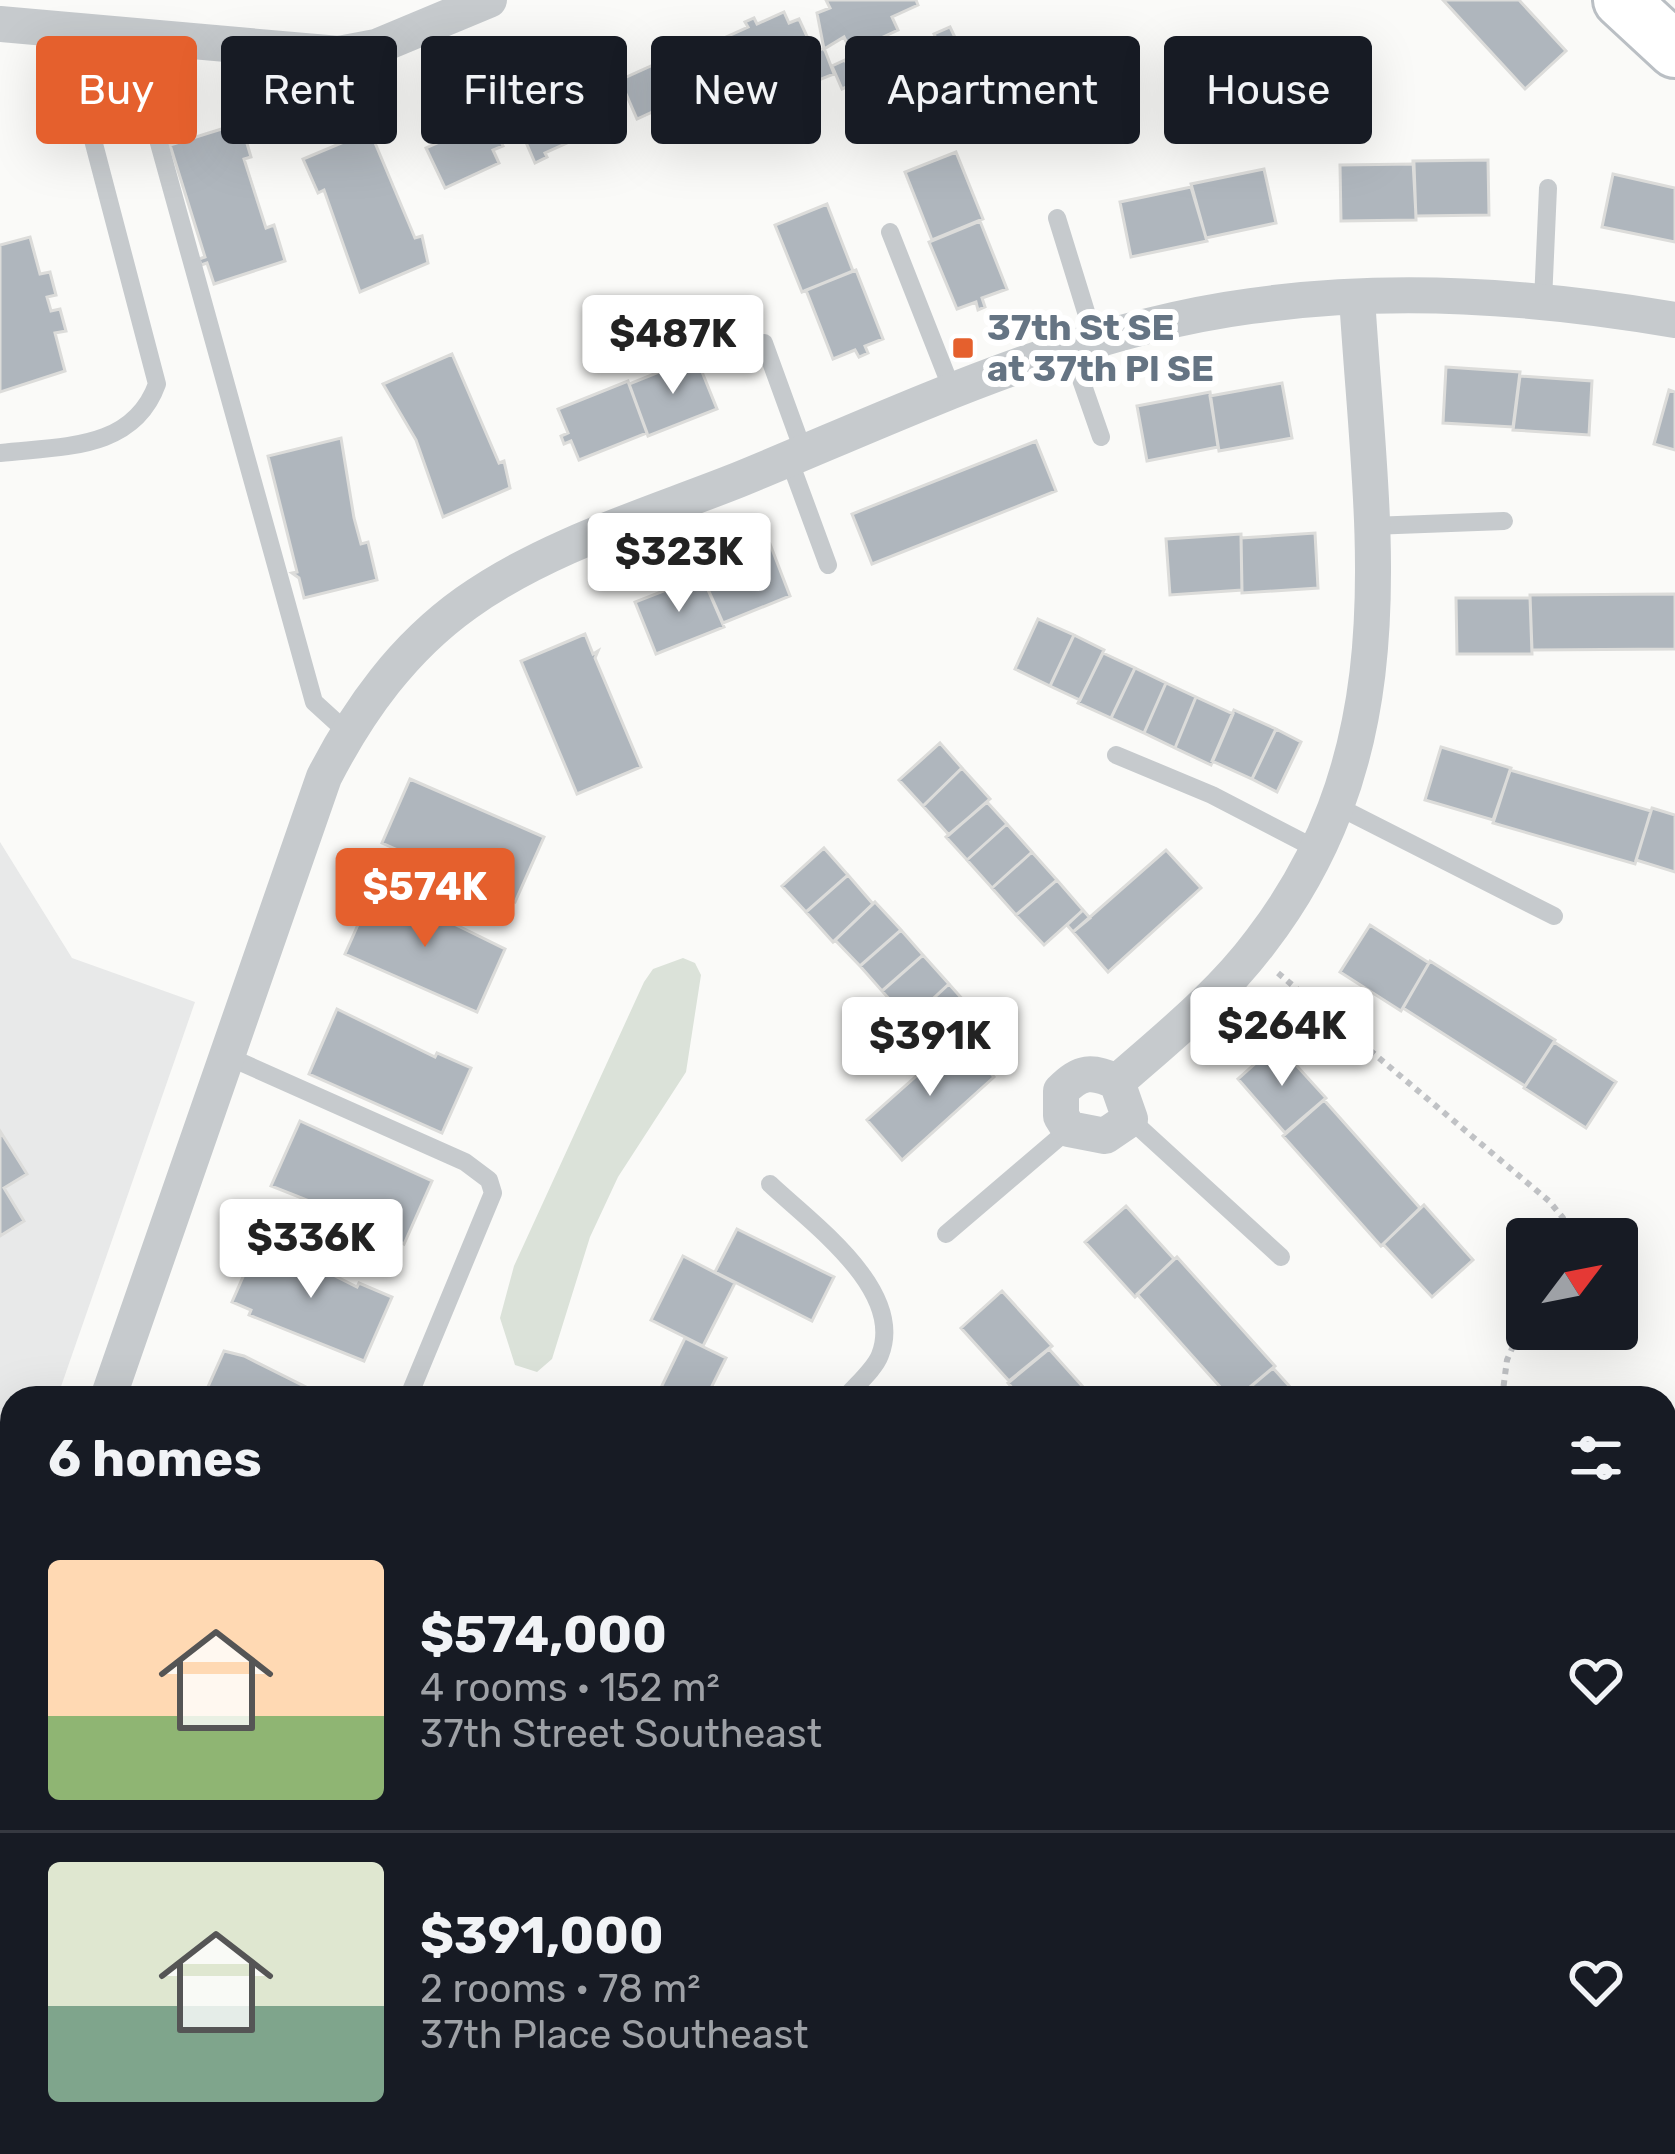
<!DOCTYPE html>
<meta charset="utf-8">
<style>
:root{--surface:#171b24;--page:#242831;--text:#f1f3f6;--muted:#9ea1a6;--line:#363941;--accent:#e5602d}
body{margin:0;font-family:Rubik,sans-serif;background:var(--page);color:var(--text);height:100vh;display:flex;flex-direction:column;font-size:45px;white-space:nowrap}
*{box-sizing:border-box;margin:0}
p{font-size:39px;color:var(--muted)}
.icon{flex:none;width:66px;height:66px;fill:none;stroke:currentColor;stroke-width:2;stroke-linecap:round;stroke-linejoin:round}
.map{position:relative;flex:1;overflow:hidden}
.side{position:absolute;left:0px;top:1386px;width:1677px;height:768px;display:flex;flex-direction:column;background:var(--surface);border-radius:36px 36px 0 0;box-shadow:0 12px 48px #0002}
.side>*{flex:none}
.hud{position:absolute;left:36px;top:36px;width:1605px;height:108px;display:flex;gap:24px}
.needle{width:78px;rotate:58deg}
.buttons{position:absolute;left:1506px;top:1218px;display:grid;gap:24px}
.buttons a{display:grid;place-items:center;width:132px;height:132px;border-radius:12px;background:var(--surface);box-shadow:0 12px 48px #0002;font-size:60px}
.price{position:absolute;translate:-50% -102px;padding:0 27px;border-radius:12px;background:#fff;color:#222;font-size:39px;line-height:78px;filter:drop-shadow(0 3px 6px #0008)}
.price::after{content:'';position:absolute;left:50%;top:72px;width:36px;height:27px;margin-left:-18px;background:inherit;clip-path:polygon(0 0,100% 0,50% 100%)}
.price.active{background:var(--accent);color:#fff}
ul{padding:0;list-style:none}
li{display:flex;align-items:center;gap:36px;height:300px;padding:0 48px}
li+li{border-top:3px solid var(--line)}
li span{display:grid;place-items:center;flex:none;width:336px;height:240px;border-radius:12px;color:#555}
li>.icon{margin-inline-start:auto}
span .icon{width:144px;height:144px;fill:#fffc;stroke-width:1}
li b{font-size:51px}
h2{display:flex;justify-content:space-between;align-items:center;height:144px;padding:0 48px;font-size:51px}
.tag{padding:0 42px;border-radius:12px;background:var(--surface);box-shadow:0 12px 48px #0002;font-size:42px;line-height:108px}
.tag.active{background:var(--accent);color:#fff}
.map>svg:first-child{display:block}
</style>
<div class="map">
<svg width="1675" height="2154" viewBox="0 0 1675 2154">
<rect width="100%" height="100%" fill="#fafaf8"/>
<path fill="#e8e9e9" d="M0,842L72,958L195,1002L57,1398H12V1514L0,1544Z"/>
<path fill="#dbe2d9" d="M683,958L695,963L701,975L686,1072L618,1177L590,1237L552,1359L537,1372L515,1365L500,1318L514,1266L644,982L653,969Z"/>
<path fill="#afb6bd" stroke="#dcdcda" stroke-width="3" d="M826,0H916L918,5L892,17L898,30L851,52L844,37L824,49L817,13L830,8Z
M1443,0H1519L1566,51L1525,89Z
M784,12L789,23L799,19L811,45L749,73L751,79L733,87L713,43L748,27L745,22L754,18L757,24Z
M950,27L962,52L946,60L934,34Z
M824,48L834,74L819,80L805,57Z
M673,56L675,61L687,56L696,77L684,83L689,95L637,119L620,80Z
M845,60L856,83L842,89L832,66Z
M580,89L598,129L545,153L547,157L535,163L518,124L544,105L542,99L552,95L555,100Z
M241,123L251,157L244,159L266,228L274,225L285,261L214,284L207,263L201,265L199,259L205,257L170,145Z
M480,124L482,129L493,124L503,146L493,150L499,163L445,188L426,148Z
M370,131L415,238L422,236L428,263L360,292L324,190L318,193L303,159Z
M956,152L983,219L932,240L905,172Z
M1488,160L1489,215L1416,216L1413,161Z
M1414,164L1416,220L1341,221L1340,165Z
M1264,169L1276,223L1206,238L1191,184Z
M1613,174L1675,188V242L1602,227Z
M1191,187L1207,241L1131,257L1120,202Z
M827,204L853,271L802,292L775,225Z
M980,221L1007,289L982,298L985,307L978,310L976,302L957,309L929,242Z
M30,237L40,274L50,272L56,295L47,297L51,311L60,309L66,331L55,333L65,371L0,392V245Z
M856,270L883,339L865,346L868,353L859,357L855,350L833,359L806,290Z
M452,354L499,463L504,461L510,488L443,517L416,440L383,384Z
M696,357L717,409L648,436L629,384Z
M1446,367L1520,372L1513,427L1443,423Z
M1520,376L1592,381L1589,435L1513,430Z
M628,381L647,433L579,460L571,441L564,444L561,436L568,433L558,409Z
M1282,383L1292,438L1219,451L1210,396Z
M1669,390L1675,392V450L1654,444Z
M1210,392L1218,447L1147,461L1137,406Z
M341,438L354,518L361,544L368,542L377,580L304,598L299,578L292,573L297,572L268,456Z
M1036,441L1056,491L872,564L852,514Z
M1315,533L1318,588L1242,593L1241,538Z
M1241,534L1242,590L1170,595L1166,539Z
M770,544L790,596L723,623L700,571Z
M702,576L724,627L656,654L635,602Z
M1675,594V649L1532,650L1530,595Z
M1456,598H1530L1532,654H1457Z
M1038,619L1074,635L1050,686L1015,669Z
M585,634L593,654L598,651L595,658L641,767L577,794L521,661Z
M1074,635L1104,650L1080,700L1050,686Z
M1103,653L1135,668L1111,718L1078,703Z
M1135,668L1166,683L1144,733L1111,718Z
M1166,683L1196,697L1175,748L1144,733Z
M1196,697L1233,714L1211,765L1175,748Z
M1234,710L1276,729L1252,779L1212,761Z
M1276,729L1301,742L1277,792L1252,779Z
M940,743L962,768L923,806L899,780Z
M1441,747L1511,768L1493,820L1425,800Z
M962,768L990,799L949,835L923,806Z
M1510,770L1651,811L1635,864L1493,823Z
M410,779L544,837L515,902L382,843Z
M987,802L1007,824L967,860L946,837Z
M1652,808L1675,815V872L1636,860Z
M1007,824L1032,852L992,888L967,860Z
M824,848L848,875L806,912L782,886Z
M1166,850L1201,888L1108,972L1073,932Z
M1032,852L1057,880L1016,915L992,888Z
M848,875L873,904L833,942L806,912Z
M1057,880L1083,910L1044,945L1016,915Z
M373,891L399,897L505,949L477,1012L345,954Z
M875,902L901,930L860,966L835,940Z
M1083,910L1090,918L1073,932L1067,925Z
M1370,925L1429,963L1401,1011L1340,972Z
M901,930L923,955L882,991L860,966Z
M923,955L949,984L909,1021L882,991Z
M1430,961L1555,1040L1525,1086L1403,1008Z
M949,984L973,1011L932,1047L909,1021Z
M337,1009L435,1057L437,1053L471,1068L442,1133L309,1074Z
M952,1030L959,1038L941,1053L934,1045Z
M959,1038L994,1077L902,1160L867,1120Z
M1554,1042L1616,1082L1586,1128L1524,1088Z
M1277,1044L1326,1098L1285,1133L1238,1079Z
M1324,1100L1420,1208L1381,1246L1283,1136Z
M300,1121L432,1181L404,1244L373,1226L271,1186Z
M0,1131L27,1174L4,1188L24,1221L0,1236Z
M1424,1205L1473,1260L1432,1297L1383,1244Z
M1126,1206L1174,1259L1135,1297L1085,1242Z
M737,1229L834,1277L812,1321L715,1272Z
M260,1238L357,1287L359,1283L392,1297L364,1361L249,1315L251,1310L232,1302Z
M683,1256L735,1283L703,1346L651,1320Z
M1177,1257L1275,1366L1237,1398H1230L1137,1294Z
M1002,1291L1052,1346L1009,1381L961,1328Z
M685,1338L726,1358L706,1398H656Z
M1049,1349L1093,1398H1021L1008,1383Z
M224,1351L244,1356L328,1398H203Z
M1273,1368L1300,1398H1237Z
M1665,1430L1675,1434V1492L1665,1489Z
M1665,1580L1675,1583V1643L1665,1639Z
M12,1797V1900L10,1903L0,1898V1821Z
M200,2142H254L255,2154H205Z
M631,2142H701L713,2154H645Z
M701,2142H769L783,2154H714Z
M1000,2142H1029L1011,2154Z
M1037,2142H1109L1117,2154H1046Z"/>
<g fill="none" stroke-linecap="round" stroke-linejoin="round">
<defs>
<path id="secondary" d="M1621,0L1675,50
M1665,2052L1675,2022
M1630,2154L1634,2142"/>
</defs>
<use href="#secondary" stroke="#babfc4" stroke-width="60"/>
<path stroke="#c0c2c5" stroke-width="6" stroke-dasharray="6 6" stroke-linecap="butt" d="M1278,973L1549,1201L1563,1218L1559,1239
M1502,1398L1507,1360L1527,1314"/>
<path stroke="#c6cacd" stroke-width="18" d="M157,40V136L314,702L348,733
M1057,218L1095,341
M890,232L953,392
M1543,301L1548,188
M764,343L804,453
M1070,348L1101,437
M0,453C61,446 133,451 157,384L93,140L88,33
M789,459L828,565
M1371,526L1504,521
M1116,755L1212,795L1318,850
M1337,806L1554,916
M227,1056L465,1162L489,1180L493,1193L408,1398
M1130,1119L1281,1257
M770,1184C810,1222 906,1290 880,1355C875,1369 855,1386 845,1398
M946,1234L1069,1129
M1665,1702L1675,1705
M1665,2100L1675,2104
M1289,2142L1294,2154"/>
<path stroke="#c6cacd" stroke-width="36" d="M0,24L339,54L376,47L489,0
M1117,1082C1092,1070 1080,1071 1061,1091V1116L1069,1129L1105,1136L1130,1119L1117,1082C1167,1038 1221,995 1261,941C1413,742 1371,529 1357,297
M108,1398L324,777C359,709 403,648 466,603C546,546 647,516 738,480C904,412 1071,330 1251,306C1393,286 1535,296 1675,320
M0,1640L12,1618
M340,2142L342,2154
M899,2142L909,2154"/>
<use href="#secondary" stroke="#fff" stroke-width="54"/>
</g>
<rect fill="#e5602d" stroke="#fff" stroke-width="4.5" x="951" y="336" width="24" height="24" rx="6"/>
<g text-anchor="middle" dominant-baseline="central" stroke-width="12" stroke-linejoin="round" paint-order="stroke">
<g font-size="36" font-weight="bold" fill="#657483" stroke="#fff" text-anchor="start">
<text x="987" y="327">37th St SE<tspan x="987" dy="41">at 37th Pl SE</tspan></text>
</g>
</g>
</svg>
<div class="buttons">
<a><svg class="needle" viewBox="-14 -14 28 28"><path d="M0-13l5 13h-10z" fill="#e53935"/><path d="M0 13l5-13h-10z" fill="#9ea1a6"/></svg></a>
</div>
<b class="price" style="left:673px;top:397px">$487K</b>
<b class="price" style="left:679px;top:615px">$323K</b>
<b class="price active" style="left:425px;top:950px">$574K</b>
<b class="price" style="left:1282px;top:1089px">$264K</b>
<b class="price" style="left:930px;top:1099px">$391K</b>
<b class="price" style="left:311px;top:1301px">$336K</b>
<div class="hud">
<a class="tag active">Buy</a>
<a class="tag">Rent</a>
<a class="tag">Filters</a>
<a class="tag">New</a>
<a class="tag">Apartment</a>
<a class="tag">House</a>
</div>
<section class="side">
<h2>6 homes<svg class="icon" aria-label="filters" viewBox="0 0 24 24"><path d="M4 7h16M4 17h16"/><circle cx="9" cy="7" r="2"/><circle cx="15" cy="17" r="2"/></svg></h2>
<ul>
<li><span style="background:linear-gradient(#ffd9b3 65%,#8fb573 0)"><svg class="icon" aria-label="home" viewBox="0 0 24 24"><path d="M3 11l9-7 9 7M6 9v11h12V9"/></svg></span><div><b>$574,000</b><p>4 rooms · 152 m²</p><p>37th Street Southeast</p></div><svg class="icon" aria-label="heart" viewBox="0 0 24 24"><path d="M12 20l-8-8c-3-5 5-10 8-4 3-6 11-1 8 4z"/></svg></li>
<li><span style="background:linear-gradient(#dfe7d0 60%,#7fa58c 0)"><svg class="icon" aria-label="home" viewBox="0 0 24 24"><path d="M3 11l9-7 9 7M6 9v11h12V9"/></svg></span><div><b>$391,000</b><p>2 rooms · 78 m²</p><p>37th Place Southeast</p></div><svg class="icon" aria-label="heart" viewBox="0 0 24 24"><path d="M12 20l-8-8c-3-5 5-10 8-4 3-6 11-1 8 4z"/></svg></li>
</ul>
</section>
</div>
